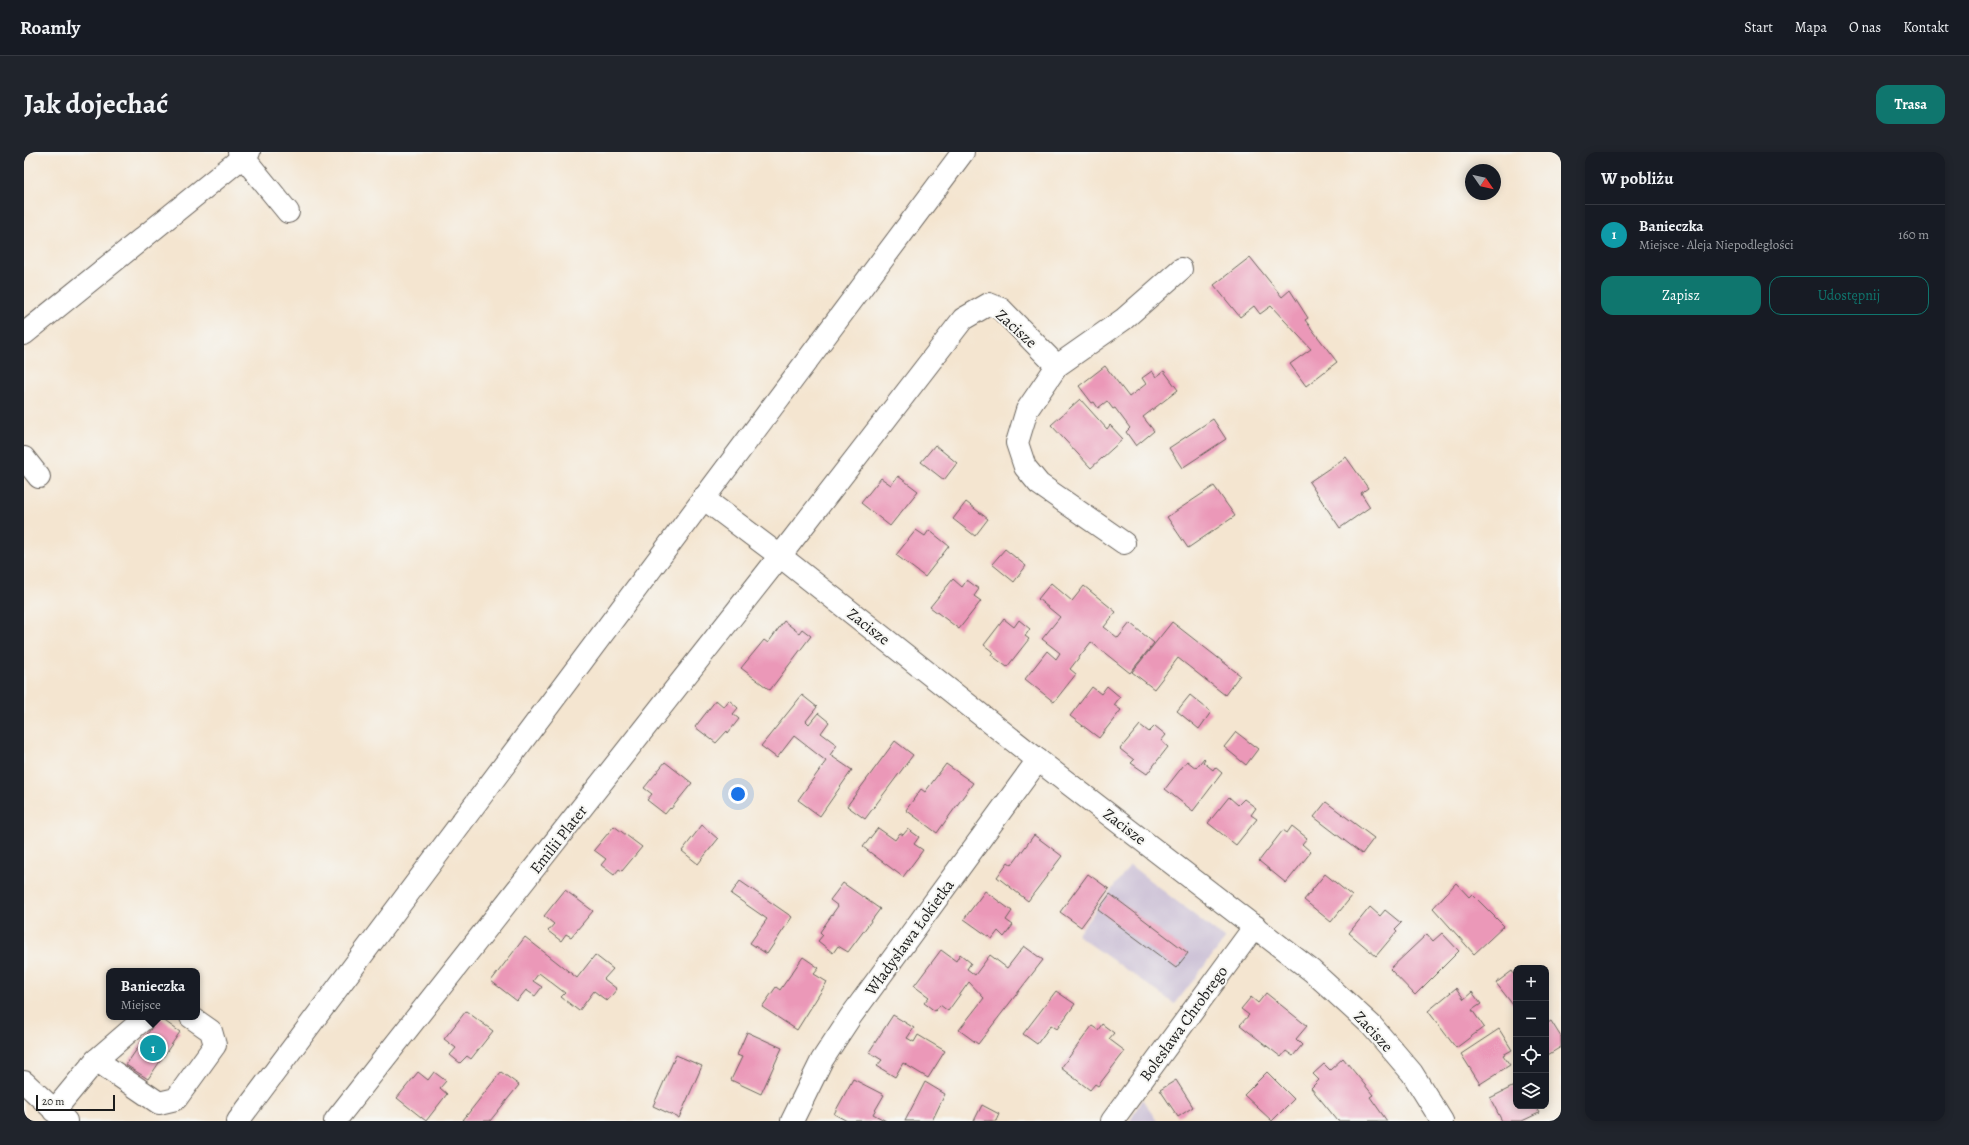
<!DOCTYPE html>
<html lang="pl">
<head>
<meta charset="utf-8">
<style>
  :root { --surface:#171b24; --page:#20242c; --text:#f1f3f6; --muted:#9ea1a6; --line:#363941; --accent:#0f766e }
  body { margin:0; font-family:Alegreya,serif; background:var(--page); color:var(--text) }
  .controls { position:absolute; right:12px; bottom:12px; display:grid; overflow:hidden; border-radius:8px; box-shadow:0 2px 10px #0003 }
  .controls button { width:36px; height:36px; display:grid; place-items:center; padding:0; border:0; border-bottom:1px solid var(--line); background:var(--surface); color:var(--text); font:20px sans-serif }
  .compass { position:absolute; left:1441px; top:12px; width:36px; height:36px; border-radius:50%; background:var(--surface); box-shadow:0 2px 10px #0003; rotate:124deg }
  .scale { position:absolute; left:12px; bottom:10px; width:79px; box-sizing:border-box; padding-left:4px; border:2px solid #1c1c1c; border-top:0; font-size:11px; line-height:14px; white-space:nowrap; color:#1c1c1c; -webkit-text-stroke:3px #f6f6f2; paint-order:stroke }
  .you { position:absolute; left:714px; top:642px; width:14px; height:14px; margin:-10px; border:3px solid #fff; border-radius:50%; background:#1a73e8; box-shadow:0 0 0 6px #1a73e833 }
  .badge { display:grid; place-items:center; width:26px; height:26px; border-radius:50%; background:var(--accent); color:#fff; font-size:13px; font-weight:700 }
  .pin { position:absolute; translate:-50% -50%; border:2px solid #fff; box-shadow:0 1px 4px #0006 }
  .popup { position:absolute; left:82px; top:816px; width:94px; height:52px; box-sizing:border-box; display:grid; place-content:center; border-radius:8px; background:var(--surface); filter:drop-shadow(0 1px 3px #0005); font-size:13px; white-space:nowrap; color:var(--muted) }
  .popup b { font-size:15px; color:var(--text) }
  .popup::after { content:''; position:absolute; left:50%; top:100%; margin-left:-8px; border:8px solid transparent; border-top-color:var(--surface) }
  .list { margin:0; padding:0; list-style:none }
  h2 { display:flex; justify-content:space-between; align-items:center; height:52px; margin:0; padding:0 16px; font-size:17px }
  h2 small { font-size:13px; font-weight:400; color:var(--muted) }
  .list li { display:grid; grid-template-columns:26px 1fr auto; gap:12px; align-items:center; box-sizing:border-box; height:60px; padding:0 16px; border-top:1px solid var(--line) }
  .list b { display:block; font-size:15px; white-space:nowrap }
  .list p { margin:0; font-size:13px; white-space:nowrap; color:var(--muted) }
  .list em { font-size:13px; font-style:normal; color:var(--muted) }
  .actions { display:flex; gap:8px; padding:12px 16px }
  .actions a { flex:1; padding:9px 0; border:1px solid var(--accent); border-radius:12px; text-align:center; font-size:14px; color:var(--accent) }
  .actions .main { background:var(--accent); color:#fff }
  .icon { flex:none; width:22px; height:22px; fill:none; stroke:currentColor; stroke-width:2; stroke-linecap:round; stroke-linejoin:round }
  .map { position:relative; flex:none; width:1537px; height:969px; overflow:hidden; border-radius:12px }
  header { display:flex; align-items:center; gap:24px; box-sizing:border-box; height:56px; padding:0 20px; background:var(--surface); border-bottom:1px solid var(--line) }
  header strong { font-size:19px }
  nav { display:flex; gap:22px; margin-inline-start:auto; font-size:14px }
  .intro { display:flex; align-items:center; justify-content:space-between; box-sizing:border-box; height:96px; padding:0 24px }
  h1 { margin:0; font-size:28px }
  .button { padding:10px 18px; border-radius:12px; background:var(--accent); color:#fff; font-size:14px; font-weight:700 }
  main { display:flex; gap:24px; padding:0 24px }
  aside { flex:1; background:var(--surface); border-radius:12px; box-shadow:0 2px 10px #0003 }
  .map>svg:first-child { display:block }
</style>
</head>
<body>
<header>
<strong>Roamly</strong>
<nav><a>Start</a><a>Mapa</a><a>O nas</a><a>Kontakt</a></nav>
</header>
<div class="intro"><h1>Jak dojechać</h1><a class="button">Trasa</a></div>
<main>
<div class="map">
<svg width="1537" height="969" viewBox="0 0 1537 969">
  <rect width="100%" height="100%" fill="#f6f6f2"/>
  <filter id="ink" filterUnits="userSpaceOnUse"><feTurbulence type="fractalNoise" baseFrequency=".025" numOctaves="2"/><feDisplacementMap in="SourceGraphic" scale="8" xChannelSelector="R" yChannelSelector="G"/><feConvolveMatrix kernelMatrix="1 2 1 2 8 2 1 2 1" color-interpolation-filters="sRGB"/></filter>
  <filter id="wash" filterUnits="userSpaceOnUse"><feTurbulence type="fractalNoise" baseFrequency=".012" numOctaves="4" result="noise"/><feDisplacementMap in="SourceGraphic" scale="16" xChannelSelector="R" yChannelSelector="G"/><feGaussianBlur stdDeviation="0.9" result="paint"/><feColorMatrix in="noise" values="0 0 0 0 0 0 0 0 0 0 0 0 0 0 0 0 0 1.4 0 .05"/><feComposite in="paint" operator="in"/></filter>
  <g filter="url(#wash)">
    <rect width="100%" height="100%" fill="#f4e5d0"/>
    <!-- industrial -->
    <g fill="#cbbfd5">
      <polygon points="1106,713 1201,787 1151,852 1053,783"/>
      <polygon points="1118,947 1133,969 1106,969"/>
    </g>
    <g id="blocks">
      <!-- building -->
      <g fill="#eb98b8">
        <polygon points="1226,105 1258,145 1266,138 1284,166 1281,168 1313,210 1282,234 1266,212 1287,197 1247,154 1236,162 1230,154 1216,165 1190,133"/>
        <polygon points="1081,214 1105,245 1122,232 1118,226 1128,219 1132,225 1140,219 1154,238 1119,265 1130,279 1112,294 1102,280 1106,276 1091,256 1089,257 1083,249 1074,256 1070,250 1068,251 1055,234"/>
        <polygon points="1056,247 1083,277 1086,273 1099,287 1067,316 1027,273"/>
        <polygon points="1189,267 1202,287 1158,316 1145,296"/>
        <polygon points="911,293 933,311 920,328 897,310"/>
        <polygon points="1322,305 1344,336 1337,341 1346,355 1316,376 1285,330"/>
        <polygon points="874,324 894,339 866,374 837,351 857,326 867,333"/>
        <polygon points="1190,334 1211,364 1164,396 1143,365"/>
        <polygon points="942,350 964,367 951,384 929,367"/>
        <polygon points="892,378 901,384 905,378 925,394 901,425 872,403"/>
        <polygon points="981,397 1002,414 990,430 968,412"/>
        <polygon points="929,427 938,435 943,428 955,437 950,444 957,449 935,477 906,455"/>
        <polygon points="1027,431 1048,449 1060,434 1092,460 1080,475 1094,486 1106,471 1130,491 1106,521 1067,490 1046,517 1052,522 1030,550 1001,527 1023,499 1032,507 1036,501 1018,487 1036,465 1014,447"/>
        <polygon points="980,467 990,475 995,468 1006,477 1001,484 1005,487 983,515 967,503 969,500 960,493"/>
        <polygon points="760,469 775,481 778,477 787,484 746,538 717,516 740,488 744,491"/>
        <polygon points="1148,470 1216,523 1201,543 1154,506 1130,537 1108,520"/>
        <polygon points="1083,534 1096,545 1090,553 1097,558 1075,586 1046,564 1068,535 1077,542"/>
        <polygon points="778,543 793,555 782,569 785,572 794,561 805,570 797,581 813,593 806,603 828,618 796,664 774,648 802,609 770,584 753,606 737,594"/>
        <polygon points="1166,543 1187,560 1175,577 1153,559"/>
        <polygon points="692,548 700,555 705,548 714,556 709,562 715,567 704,581 703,579 692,591 671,575"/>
        <polygon points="1116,573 1125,580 1131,574 1142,583 1137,589 1144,595 1123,622 1107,611 1110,608 1096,597"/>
        <polygon points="1212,580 1234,597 1222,613 1200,595"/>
        <polygon points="871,589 889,603 841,667 823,654"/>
        <polygon points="1180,606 1181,607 1179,610 1189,618 1191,615 1198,621 1169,659 1141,637 1163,609 1172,616"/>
        <polygon points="641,610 668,631 647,657 646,656 641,662 623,648 628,642 620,636"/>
        <polygon points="922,612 949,631 913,681 882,658 897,637 901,640"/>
        <polygon points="1205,645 1214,653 1220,647 1232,656 1227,663 1233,667 1212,693 1184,671"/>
        <polygon points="1302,650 1350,686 1338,702 1290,665"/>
        <polygon points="678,673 694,687 674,712 658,699"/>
        <polygon points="590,674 618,695 598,719 595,717 590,723 577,713 582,707 570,698"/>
        <polygon points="1268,674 1283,686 1278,692 1287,700 1262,731 1235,709 1259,678 1263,681"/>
        <polygon points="854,676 871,688 876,681 879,683 884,677 895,685 890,692 899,698 879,725 839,695"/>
        <polygon points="1010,683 1038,704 1004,749 973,725 984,710 988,713"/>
        <polygon points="1064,722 1085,737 1057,775 1036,760"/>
        <polygon points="1301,722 1328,744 1307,770 1280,748"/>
        <polygon points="716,729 768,765 743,802 726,791 743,767 707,742"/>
        <polygon points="819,731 856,757 824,800 814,794 809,801 794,789 799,783 796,780 814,754 806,748"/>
        <polygon points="1432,731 1445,745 1448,742 1480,774 1450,802 1409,756"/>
        <polygon points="541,738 569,759 547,785 542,782 537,789 524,779 530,772 520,764"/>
        <polygon points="961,739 988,759 982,768 989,773 980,785 974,779 968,787 940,767"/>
        <polygon points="1086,742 1164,801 1152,816 1074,758"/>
        <polygon points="1346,755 1356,764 1361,758 1377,771 1371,777 1373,779 1352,804 1325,781"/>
        <polygon points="1418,781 1435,799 1391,843 1366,817 1403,782 1409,789"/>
        <polygon points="501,785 553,826 571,803 589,817 580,827 593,837 583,849 570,839 555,859 537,845 541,841 515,821 509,829 518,835 511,844 502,838 493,849 467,829"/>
        <polygon points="1000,794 1019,808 954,892 935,878 960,846 945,830 924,859 916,853 911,859 900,851 905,845 890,834 917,798 932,809 936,802 947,811 943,817 951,823 966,803 983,816"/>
        <polygon points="779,805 795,816 790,822 803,830 773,878 738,855 752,835 756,838"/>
        <polygon points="1488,819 1492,825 1492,851 1489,853 1472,831"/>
        <polygon points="1432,836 1440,847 1448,840 1457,852 1448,858 1460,875 1432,896 1404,859"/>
        <polygon points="1032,839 1051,852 1033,877 1027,873 1013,892 999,882"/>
        <polygon points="1242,841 1283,874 1272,887 1278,893 1269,904 1262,899 1257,905 1216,873 1225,863 1217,857 1227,845 1234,851"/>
        <polygon points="442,859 469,879 447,907 443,904 436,911 426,903 432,896 420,887"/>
        <polygon points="869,863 890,876 883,886 890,890 894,883 921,899 904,926 879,911 871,925 853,914 858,908 845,900"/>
        <polygon points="135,865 156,880 124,927 102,913"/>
        <polygon points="1527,869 1537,885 1537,895 1522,904 1522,872"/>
        <polygon points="1078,872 1090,881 1085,887 1101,899 1074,934 1071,932 1066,938 1037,916 1068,874 1074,878"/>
        <polygon points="1475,877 1488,898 1479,903 1486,913 1456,932 1437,902"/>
        <polygon points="723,880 758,896 737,942 707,928 718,905 713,903"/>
        <polygon points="652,903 678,914 655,966 629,954"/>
        <polygon points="1319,906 1349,943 1346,945 1363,969 1314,969 1287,936 1295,928 1289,922 1300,912 1306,918"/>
        <polygon points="394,920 404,928 410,920 422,929 416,936 423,942 402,969 373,946"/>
        <polygon points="477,920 495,933 466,969 440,969 439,968"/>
        <polygon points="1243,920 1270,947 1248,969 1220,943"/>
        <polygon points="829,927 860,943 849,962 862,969 823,969 810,962"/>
        <polygon points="1152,928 1169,955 1154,965 1136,938"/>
        <polygon points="901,930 921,942 908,969 881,969"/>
        <polygon points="1492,933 1492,954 1511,954 1515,961 1498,969 1478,969 1466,946"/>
        <polygon points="958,953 975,962 972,969 950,969"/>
      </g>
    </g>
  </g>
  <g filter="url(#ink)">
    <use href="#blocks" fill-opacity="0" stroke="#68625b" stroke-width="1"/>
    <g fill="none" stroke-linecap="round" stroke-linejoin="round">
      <!-- minor casing -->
      <g stroke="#68625b" stroke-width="24">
        <g id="minor">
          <polyline points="215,0 264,60"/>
          <polyline points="0,182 225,0"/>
          <polyline points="0,306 15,325"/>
          <polyline points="679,346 756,404 1014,608 1288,819 1347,873 1388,921 1418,969"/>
          <polyline points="1100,391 1015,332 1001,315 993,291 1003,258 1033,214 1100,167 1157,117"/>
          <polyline points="72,908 135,951 152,947 191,893 187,879 167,865"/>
          <polyline points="0,930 42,969"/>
          <polyline points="30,959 72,908 122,865"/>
          <polyline points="214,969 939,0"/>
          <polyline points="311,969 756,404 939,167 965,152 977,157 1033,214"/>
          <polyline points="768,969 798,908 827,864 1014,608"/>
          <polyline points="1088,969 1231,774"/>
        </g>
      </g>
      <!-- minor -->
      <use href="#minor" stroke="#fff" stroke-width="22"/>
    </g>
  </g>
  <g text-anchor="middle" stroke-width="4" stroke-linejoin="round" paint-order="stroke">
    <!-- street labels -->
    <g font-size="16" fill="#1c1c1c" stroke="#f6f6f2">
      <text transform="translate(993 176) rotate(42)" y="6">Zacisze</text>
      <text transform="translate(845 474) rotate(38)" y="6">Zacisze</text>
      <text transform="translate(1101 674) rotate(37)" y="6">Zacisze</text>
      <text transform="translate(534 687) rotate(-52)" y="6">Emilii Plater</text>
      <text transform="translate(885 785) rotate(-54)" y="6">Władysława Łokietka</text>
      <text transform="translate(1159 871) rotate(-54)" y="6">Bolesława Chrobrego</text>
      <text transform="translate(1350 879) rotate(47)" y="6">Zacisze</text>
    </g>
  </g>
</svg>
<div class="controls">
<button>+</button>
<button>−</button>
<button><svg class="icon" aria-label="locate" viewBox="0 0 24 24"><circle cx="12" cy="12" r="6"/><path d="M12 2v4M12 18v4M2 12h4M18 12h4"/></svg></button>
<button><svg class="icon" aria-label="layers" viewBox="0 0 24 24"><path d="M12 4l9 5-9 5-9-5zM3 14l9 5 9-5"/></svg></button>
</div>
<svg class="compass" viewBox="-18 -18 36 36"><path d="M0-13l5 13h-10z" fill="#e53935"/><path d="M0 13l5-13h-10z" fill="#9ea1a6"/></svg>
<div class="scale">20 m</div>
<div class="you"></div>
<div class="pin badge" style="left:129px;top:896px;background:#0f9aa8">1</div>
<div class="popup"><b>Banieczka</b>Miejsce</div>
</div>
<aside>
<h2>W pobliżu<small></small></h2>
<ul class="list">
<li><span class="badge" style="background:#0f9aa8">1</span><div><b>Banieczka</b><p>Miejsce · Aleja Niepodległości</p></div><em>160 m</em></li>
</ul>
<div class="actions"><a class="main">Zapisz</a><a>Udostępnij</a></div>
</aside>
</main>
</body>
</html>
